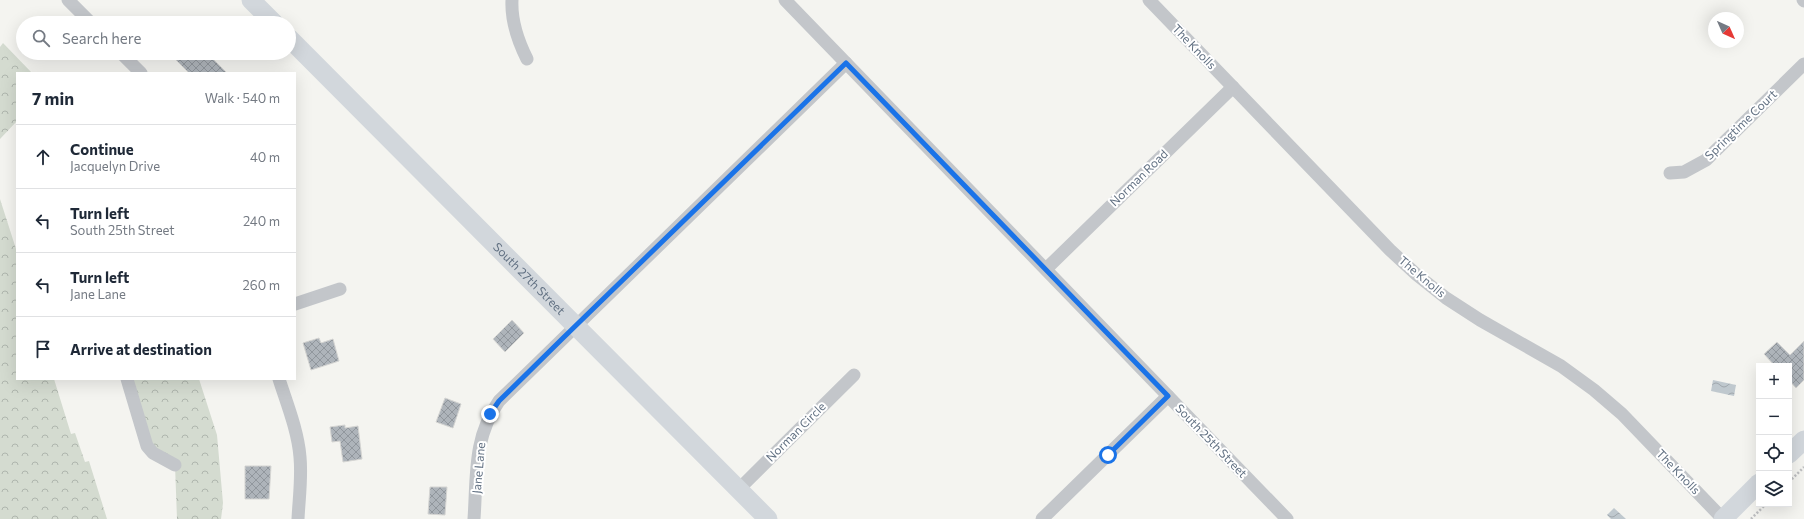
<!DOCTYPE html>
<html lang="en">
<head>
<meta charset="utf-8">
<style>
  :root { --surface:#fff; --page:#f2f2f3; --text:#1f2937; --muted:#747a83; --line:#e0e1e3 }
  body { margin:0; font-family:Commissioner,sans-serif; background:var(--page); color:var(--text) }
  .controls { position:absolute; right:12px; bottom:12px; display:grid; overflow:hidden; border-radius:0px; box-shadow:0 4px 16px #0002 }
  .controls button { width:36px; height:36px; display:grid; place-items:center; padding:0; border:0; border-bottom:1px solid var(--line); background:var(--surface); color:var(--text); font:20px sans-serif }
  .compass { position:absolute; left:1708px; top:12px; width:36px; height:36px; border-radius:50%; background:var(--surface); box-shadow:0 4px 16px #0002; rotate:135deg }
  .stop { position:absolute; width:12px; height:12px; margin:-9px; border:3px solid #1a73e8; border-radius:50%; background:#fff }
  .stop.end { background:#1a73e8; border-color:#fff; box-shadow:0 1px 4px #0008 }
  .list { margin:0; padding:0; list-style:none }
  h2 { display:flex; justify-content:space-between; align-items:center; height:52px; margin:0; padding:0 16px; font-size:17px }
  h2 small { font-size:13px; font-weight:400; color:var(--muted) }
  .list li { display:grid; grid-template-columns:26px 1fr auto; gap:12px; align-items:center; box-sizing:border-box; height:64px; padding:0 16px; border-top:1px solid var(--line) }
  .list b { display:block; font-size:15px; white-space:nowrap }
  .list p { margin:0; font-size:13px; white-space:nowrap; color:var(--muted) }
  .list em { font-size:13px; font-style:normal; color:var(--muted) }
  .icon { flex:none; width:22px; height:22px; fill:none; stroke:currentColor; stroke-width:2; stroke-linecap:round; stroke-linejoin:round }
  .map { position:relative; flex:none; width:1804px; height:519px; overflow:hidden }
  .search { position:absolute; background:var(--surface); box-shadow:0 4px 16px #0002; left:16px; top:16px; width:280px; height:44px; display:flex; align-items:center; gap:10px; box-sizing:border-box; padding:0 14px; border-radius:22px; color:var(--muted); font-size:15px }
  .panel { position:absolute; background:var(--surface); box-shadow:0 4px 16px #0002; left:16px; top:72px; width:280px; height:308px; border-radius:0px }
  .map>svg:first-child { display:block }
</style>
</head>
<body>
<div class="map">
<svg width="1804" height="519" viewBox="0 0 1804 519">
  <defs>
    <pattern id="park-crowns" width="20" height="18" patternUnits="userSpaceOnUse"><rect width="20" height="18" fill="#d4dbd0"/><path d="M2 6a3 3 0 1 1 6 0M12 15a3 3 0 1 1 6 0" fill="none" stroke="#afb6ae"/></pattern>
    <pattern id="water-waves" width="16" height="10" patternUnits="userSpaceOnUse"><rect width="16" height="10" fill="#bfc8ce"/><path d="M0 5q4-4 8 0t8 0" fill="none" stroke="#9fa7ad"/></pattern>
    <pattern id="building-cross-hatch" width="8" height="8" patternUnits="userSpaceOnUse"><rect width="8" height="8" fill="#aeb4ba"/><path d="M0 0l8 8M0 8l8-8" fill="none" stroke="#91979d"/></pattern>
  </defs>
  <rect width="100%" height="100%" fill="#f4f4f0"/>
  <!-- park -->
  <g fill="url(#park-crowns)">
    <polygon points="3,43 32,73 17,73 17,121 0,139 0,47"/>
    <polygon points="0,199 17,252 17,379 54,379 71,434 75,433 85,462 89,461 107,519 0,519"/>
    <polygon points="127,379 199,379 217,435 223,503 221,519 177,519 175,465 153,453"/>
  </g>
  <!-- water -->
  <g fill="url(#water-waves)">
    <polygon points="1713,380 1736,385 1734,396 1711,391"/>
    <polygon points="1614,508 1626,519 1611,519 1607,515"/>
  </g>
  <!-- building -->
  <g fill="url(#building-cross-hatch)" stroke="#d5d5d3">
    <polygon points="169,53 207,53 227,73 189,73"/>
    <polygon points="512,320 524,333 505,352 493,339"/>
    <polygon points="319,338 321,343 333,339 339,361 311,370 303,343"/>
    <polygon points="1804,341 1804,380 1796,388 1789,380 1789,366 1775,366 1764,354 1777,342 1790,355"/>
    <polygon points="445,398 461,404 453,428 436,422"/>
    <polygon points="345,425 345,428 358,426 362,459 343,462 340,441 332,442 330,427"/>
    <polygon points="245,466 271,466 269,499 245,499"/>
    <polygon points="430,487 447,487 445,515 428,514"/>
  </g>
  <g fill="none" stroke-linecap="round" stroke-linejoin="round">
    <!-- path -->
    <g stroke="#bdbec0" stroke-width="2.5" stroke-dasharray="2 2" stroke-linecap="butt">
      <polyline points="1789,482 1804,467"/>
      <polyline points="1751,519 1766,504"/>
    </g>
    <!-- minor -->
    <g stroke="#c3c6ca" stroke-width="13">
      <polyline points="68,0 91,23"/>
      <path d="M 512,0 C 511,20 518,41 527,59"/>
      <polyline points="785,0 1287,519"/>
      <polyline points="1149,0 1390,250 1417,275 1446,298 1480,320 1561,366 1594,390 1622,414 1723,519"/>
      <polyline points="1803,0 1804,1"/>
      <polyline points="121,53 141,73"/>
      <polyline points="1670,173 1684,172 1706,160 1804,64"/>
      <polyline points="1046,269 1233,87"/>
      <polyline points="295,304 340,289"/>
      <polyline points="127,379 147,446 153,453 175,465"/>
      <path d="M 279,379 C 287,404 298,431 300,457 C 302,478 299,498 298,519"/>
      <polyline points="739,489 854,375"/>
      <path d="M 474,519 C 477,476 473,438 499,401 L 846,63"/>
      <polyline points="1042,519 1168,396"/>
    </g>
    <!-- secondary -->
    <g stroke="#d2d7dc" stroke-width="19">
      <polyline points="251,0 274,23"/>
      <path id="s1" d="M 289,38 L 768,519"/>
      <polyline points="1789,454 1804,440"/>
      <polyline points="1723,519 1759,483"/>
    </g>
  </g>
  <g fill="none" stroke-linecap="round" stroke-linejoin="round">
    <!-- route -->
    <polyline stroke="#1a73e8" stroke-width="5" points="490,414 499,401 562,339 846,63 1168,396 1108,455"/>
  </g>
  <g text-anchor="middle" stroke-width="4" stroke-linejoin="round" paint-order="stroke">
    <!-- street labels -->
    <g font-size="12" fill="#617082" stroke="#fff">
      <text transform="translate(1194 47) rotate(46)" y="4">The Knolls</text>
      <text transform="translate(1741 125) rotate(-44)" y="4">Springtime Court</text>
      <text transform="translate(1139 178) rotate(-44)" y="4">Norman Road</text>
      <text transform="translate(1422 277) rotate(40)" y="4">The Knolls</text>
      <text dy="4" stroke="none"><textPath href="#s1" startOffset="340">South 27th Street</textPath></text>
      <text transform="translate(796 432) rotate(-45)" y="4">Norman Circle</text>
      <text transform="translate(1211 441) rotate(46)" y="4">South 25th Street</text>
      <text transform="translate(479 468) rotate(-85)" y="4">Jane Lane</text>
      <text transform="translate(1678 472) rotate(46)" y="4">The Knolls</text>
    </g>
  </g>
</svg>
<div class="controls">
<button>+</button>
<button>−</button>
<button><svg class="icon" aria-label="locate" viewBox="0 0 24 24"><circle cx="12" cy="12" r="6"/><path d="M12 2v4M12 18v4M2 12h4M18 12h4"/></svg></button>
<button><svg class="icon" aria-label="layers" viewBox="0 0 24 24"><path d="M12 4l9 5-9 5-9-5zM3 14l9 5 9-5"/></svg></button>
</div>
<svg class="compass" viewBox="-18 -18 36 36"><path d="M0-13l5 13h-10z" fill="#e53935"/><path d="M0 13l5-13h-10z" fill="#747a83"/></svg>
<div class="stop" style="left:1108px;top:455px"></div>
<div class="stop end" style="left:490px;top:414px"></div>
<div class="search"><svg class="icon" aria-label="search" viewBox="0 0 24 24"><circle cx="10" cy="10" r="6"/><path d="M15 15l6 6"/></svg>Search here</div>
<section class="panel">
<h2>7 min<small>Walk · 540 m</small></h2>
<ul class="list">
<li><svg class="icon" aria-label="ahead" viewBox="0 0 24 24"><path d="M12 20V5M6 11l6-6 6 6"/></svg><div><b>Continue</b><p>Jacquelyn Drive</p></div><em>40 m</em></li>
<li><svg class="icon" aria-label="left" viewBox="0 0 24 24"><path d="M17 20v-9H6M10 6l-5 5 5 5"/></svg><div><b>Turn left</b><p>South 25th Street</p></div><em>240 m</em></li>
<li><svg class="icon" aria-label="left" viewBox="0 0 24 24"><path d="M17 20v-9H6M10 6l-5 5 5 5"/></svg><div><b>Turn left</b><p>Jane Lane</p></div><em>260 m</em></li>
<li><svg class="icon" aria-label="arrive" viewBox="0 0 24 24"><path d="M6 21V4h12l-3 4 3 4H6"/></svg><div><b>Arrive at destination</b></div></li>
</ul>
</section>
</div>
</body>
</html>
